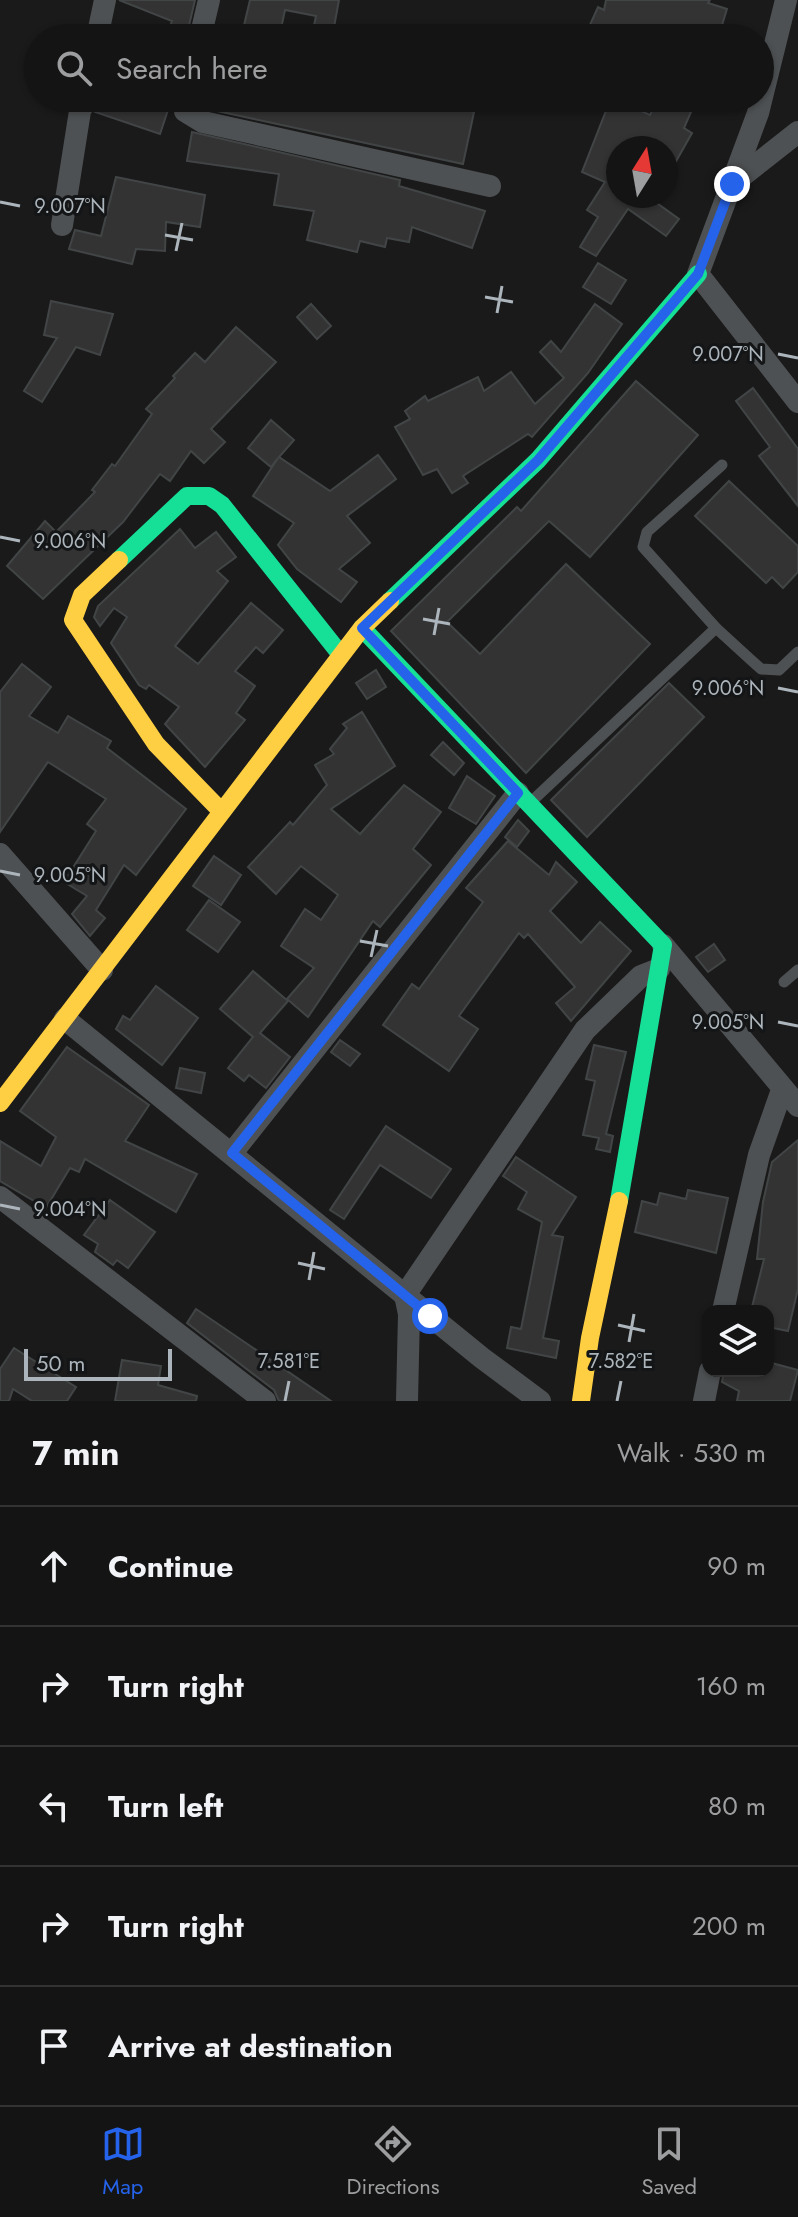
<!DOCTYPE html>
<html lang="en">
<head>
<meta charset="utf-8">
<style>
  :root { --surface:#141414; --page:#212122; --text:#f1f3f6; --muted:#9d9ea0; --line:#333334; --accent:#2563eb }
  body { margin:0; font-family:Jost,sans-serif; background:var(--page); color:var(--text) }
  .controls { position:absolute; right:24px; bottom:24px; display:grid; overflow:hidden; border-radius:16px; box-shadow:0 2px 6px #0004 }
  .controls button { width:72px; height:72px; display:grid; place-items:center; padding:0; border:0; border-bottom:2px solid var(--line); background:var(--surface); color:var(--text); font:40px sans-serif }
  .compass { position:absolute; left:606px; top:136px; width:72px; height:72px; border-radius:50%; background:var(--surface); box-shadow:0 2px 6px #0004; rotate:11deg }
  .scale { position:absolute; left:24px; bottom:20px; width:148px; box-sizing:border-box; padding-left:8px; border:4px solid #acb5bb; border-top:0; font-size:22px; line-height:28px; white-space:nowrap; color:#acb5bb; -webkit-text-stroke:6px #141516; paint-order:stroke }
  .stop { position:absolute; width:24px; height:24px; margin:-18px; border:6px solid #2563eb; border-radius:50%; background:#fff }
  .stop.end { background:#2563eb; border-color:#fff; box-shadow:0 2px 8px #0008 }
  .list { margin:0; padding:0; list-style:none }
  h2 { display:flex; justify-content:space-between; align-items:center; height:104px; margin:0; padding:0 32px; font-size:34px }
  h2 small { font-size:26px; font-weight:400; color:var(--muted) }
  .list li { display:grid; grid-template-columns:52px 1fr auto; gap:24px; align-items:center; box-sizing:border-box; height:120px; padding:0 32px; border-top:2px solid var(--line) }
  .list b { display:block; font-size:30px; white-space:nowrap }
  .list em { font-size:26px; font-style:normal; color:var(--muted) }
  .icon { flex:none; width:44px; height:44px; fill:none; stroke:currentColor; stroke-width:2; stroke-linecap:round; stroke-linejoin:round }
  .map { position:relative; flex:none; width:798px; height:1401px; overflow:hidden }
  .search { position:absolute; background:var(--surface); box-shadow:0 2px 6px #0004; left:24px; right:24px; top:24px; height:88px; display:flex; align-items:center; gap:20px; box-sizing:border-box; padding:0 28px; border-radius:44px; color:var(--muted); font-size:30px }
  .sheet { height:704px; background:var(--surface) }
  nav { display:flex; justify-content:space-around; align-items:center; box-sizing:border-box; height:112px; border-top:2px solid var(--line); background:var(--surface); font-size:22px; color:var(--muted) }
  nav a { display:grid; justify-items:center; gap:4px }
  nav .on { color:var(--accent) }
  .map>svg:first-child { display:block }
</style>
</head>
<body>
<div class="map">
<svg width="798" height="1401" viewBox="0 0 798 1401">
  <rect width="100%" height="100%" fill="#1a1a1a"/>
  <!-- building -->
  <g fill="#333334" stroke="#424546" stroke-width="2">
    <polygon points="119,0 195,0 187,34 169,29 172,21"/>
    <polygon points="250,0 339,0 332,38 312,35 316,16 285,10 279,38 241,38"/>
    <polygon points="606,0 710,0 708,3 727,9 718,38 584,38 598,7 604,10"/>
    <polygon points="101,98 125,103 126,98 172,98 160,134 95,112"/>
    <polygon points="200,98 450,98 447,106 474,112 463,164 208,109 200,104"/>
    <polygon points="611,98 650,115 658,98 697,98 684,128 692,133 666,179 666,148 618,148 618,196 647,196 679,219 666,236 628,209 596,256 580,247 598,217 587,210 605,182 582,172"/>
    <polygon points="192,132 400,180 399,186 485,211 472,248 412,227 409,242 387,238 385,247 360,241 357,252 307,240 314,211 274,205 279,174 187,161"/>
    <polygon points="116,177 205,195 200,227 166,222 165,251 136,249 132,264 69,249 75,230 101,236"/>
    <polygon points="598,263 626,280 611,304 583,287"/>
    <polygon points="51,301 113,314 100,355 76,347 42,402 24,391 57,338 44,335"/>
    <polygon points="311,304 331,326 317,339 297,317"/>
    <polygon points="595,304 622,324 588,373 532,437 528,434 463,476 468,483 452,493 437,469 423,475 395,427 410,419 405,411 425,396 428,401 478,377 484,391 511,372 535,404 564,378 540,352 551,341 561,352"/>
    <polygon points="236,327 276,362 211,429 225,442 204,463 191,451 170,481 160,474 123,522 43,599 7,566 45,521 56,532 95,492 92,490 112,464 115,466 152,414 146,409 175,378 173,376 195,353 205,362"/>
    <polygon points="636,381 698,435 590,557 549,521 447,622 480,654 566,564 650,644 526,773 391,631 517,507 521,511"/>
    <polygon points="753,388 798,449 798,506 759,456 770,447 736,401"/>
    <polygon points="271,420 294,440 279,457 330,491 378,455 396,479 347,516 370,543 339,569 357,582 341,602 297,569 278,545 294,523 253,496 278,458 271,467 248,448"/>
    <polygon points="729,481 798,546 798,572 783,588 772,577 766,583 695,516"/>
    <polygon points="180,529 195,548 216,532 236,557 217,571 228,581 175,646 198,664 251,603 283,630 263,653 256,647 235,671 255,686 236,713 245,720 205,767 165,724 179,707 149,685 146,689 139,685 111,643 127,617 114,608 100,626 94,617 98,606"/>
    <polygon points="22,664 51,687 29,716 58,733 68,716 111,741 107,748 186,809 136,875 124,865 96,910 105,918 90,936 72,914 87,896 64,882 96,831 87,824 106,799 48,762 0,832 0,692"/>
    <polygon points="376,670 386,687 367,699 356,683"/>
    <polygon points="669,683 704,717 587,837 551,800"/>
    <polygon points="362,712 395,766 331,809 360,834 404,785 441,812 413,849 431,865 380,927 373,921 308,1017 287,999 314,968 281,946 305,909 321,920 338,895 301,866 276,894 248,867 290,822 293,825 327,785 315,765 334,754 330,749 347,728 343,724"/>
    <polygon points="443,742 464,763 454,775 431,755"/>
    <polygon points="467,776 495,796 476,824 449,808"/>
    <polygon points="518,820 529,831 517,847 505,837"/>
    <polygon points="508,841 549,875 556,862 577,882 550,911 581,943 600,922 631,951 571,1021 556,1003 575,987 528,934 524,938 519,933 459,1016 478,1029 449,1071 383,1025 412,984 419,989 483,902 466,888"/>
    <polygon points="214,856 241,875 221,905 193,886"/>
    <polygon points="209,900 240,922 218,952 187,930"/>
    <polygon points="714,944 725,960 708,972 696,957"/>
    <polygon points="253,971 288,1001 260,1033 290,1057 266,1088 249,1075 244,1081 228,1068 253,1037 220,1009"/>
    <polygon points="156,986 198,1018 162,1065 116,1029 123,1016 130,1020"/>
    <polygon points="340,1040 360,1054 350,1066 331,1052"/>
    <polygon points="594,1045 626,1052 606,1134 613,1136 610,1152 596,1149 599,1138 583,1135 595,1081 586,1079"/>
    <polygon points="67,1047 149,1105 125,1141 197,1174 176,1212 85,1159 79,1172 70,1168 46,1208 0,1181 0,1141 41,1166 56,1137 20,1111"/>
    <polygon points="180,1068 205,1073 201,1093 176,1088"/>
    <polygon points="386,1126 451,1169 431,1198 380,1165 344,1219 330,1210"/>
    <polygon points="798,1140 798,1289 788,1331 768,1327 768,1311 751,1311 764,1259 757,1259 763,1202 772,1162"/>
    <polygon points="516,1157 576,1197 552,1235 563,1237 543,1338 559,1341 556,1358 507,1348 511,1327 521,1329 542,1222 518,1209 527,1192 503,1176"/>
    <polygon points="688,1190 728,1198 716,1253 635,1232 642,1201 657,1205 660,1193 686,1199"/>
    <polygon points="110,1200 155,1232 128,1268 117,1260 113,1265 95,1252 98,1244 84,1235"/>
    <polygon points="196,1309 331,1401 279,1401 274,1390 187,1323"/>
    <polygon points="14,1348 76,1387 67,1401 32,1401 13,1389 9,1401 0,1401 0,1369"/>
    <polygon points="122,1360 161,1366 158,1385 197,1396 196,1401 115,1401"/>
    <polygon points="768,1362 798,1370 790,1401 737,1401 739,1391 722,1382 724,1371 768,1371"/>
  </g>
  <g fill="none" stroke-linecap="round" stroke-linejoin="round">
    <!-- lane -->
    <g stroke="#4e5153" stroke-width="11">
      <polyline points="722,465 647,532 643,547 716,628 751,660 761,669 779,670 798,652"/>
      <polyline points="532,801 716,628"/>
      <polyline points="784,982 798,970"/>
    </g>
    <!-- street -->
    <g stroke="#4e5153" stroke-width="22">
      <polyline points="786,0 758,113 698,274 798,402"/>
      <polyline points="97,38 105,0"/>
      <polyline points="200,38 209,0"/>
      <polyline points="186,98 185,111 203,122 490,186"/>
      <polyline points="733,183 798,132"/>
      <polyline points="62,225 80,111 87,98"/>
      <polyline points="0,854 102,970"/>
      <polyline points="663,945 798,1106"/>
      <polyline points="65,1019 482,1358 540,1401"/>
      <polyline points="232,1153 518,793"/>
      <polyline points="0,1197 265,1401"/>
      <polyline points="723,1311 759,1155 782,1090"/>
      <polyline points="407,1401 409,1314 405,1295 585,1030 641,976 659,969"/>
      <polyline points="704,1401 710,1371"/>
    </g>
    <!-- fast -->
    <g stroke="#16e098" stroke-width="18">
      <polyline points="119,560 187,496 209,496 222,505 341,655"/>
      <polyline points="390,601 538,460 698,274"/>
      <polyline points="362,628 663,945 619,1201"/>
    </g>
    <!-- slow -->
    <g stroke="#ffcf43" stroke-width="18">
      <polyline points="119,560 82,595 73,620 156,744 221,811"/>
      <polyline points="0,1103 362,628 390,601"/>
      <polyline points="581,1401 590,1338 619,1201"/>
    </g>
  </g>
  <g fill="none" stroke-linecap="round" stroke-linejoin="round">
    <!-- route -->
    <polyline stroke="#2563eb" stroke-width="10" points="430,1316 232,1153 518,793 362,628 538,460 698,274 732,184"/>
  </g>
  <!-- ticks -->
  <path fill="none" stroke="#acb5bb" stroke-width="3" d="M 0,202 L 20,206M 165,235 L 193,240M 176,251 L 182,223M 485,297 L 513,302M 497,313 L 502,286M 778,354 L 798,358M 0,537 L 20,541M 423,619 L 450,624M 434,635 L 439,608M 778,688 L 798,692M 0,871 L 20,875M 360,941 L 388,946M 371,957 L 377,930M 778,1022 L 798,1026M 0,1205 L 20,1209M 298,1263 L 325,1269M 309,1280 L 314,1252M 618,1325 L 645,1331M 629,1342 L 634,1314M 285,1401 L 289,1381M 617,1401 L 621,1381"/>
  <g font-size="20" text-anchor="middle" fill="#acb5bb" stroke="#141516" stroke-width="6" stroke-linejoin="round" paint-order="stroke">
    <text x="70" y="213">9.007°N</text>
    <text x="728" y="361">9.007°N</text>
    <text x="70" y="548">9.006°N</text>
    <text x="728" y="695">9.006°N</text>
    <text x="70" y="882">9.005°N</text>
    <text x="728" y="1029">9.005°N</text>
    <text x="70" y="1216">9.004°N</text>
    <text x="289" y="1368">7.581°E</text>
    <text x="621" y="1368">7.582°E</text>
  </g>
</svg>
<div class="controls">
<button><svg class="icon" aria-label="layers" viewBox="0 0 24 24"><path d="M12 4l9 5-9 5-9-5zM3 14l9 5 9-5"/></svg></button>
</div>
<svg class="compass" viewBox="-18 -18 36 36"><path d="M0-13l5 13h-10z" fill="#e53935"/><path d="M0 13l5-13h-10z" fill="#9d9ea0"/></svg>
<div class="scale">50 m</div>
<div class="stop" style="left:430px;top:1316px"></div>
<div class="stop end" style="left:732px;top:184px"></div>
<div class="search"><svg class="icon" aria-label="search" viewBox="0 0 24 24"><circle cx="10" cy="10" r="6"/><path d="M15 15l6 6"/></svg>Search here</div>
</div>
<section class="sheet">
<h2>7 min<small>Walk · 530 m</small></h2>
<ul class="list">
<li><svg class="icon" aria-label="ahead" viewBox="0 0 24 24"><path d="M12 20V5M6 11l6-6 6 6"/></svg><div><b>Continue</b></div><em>90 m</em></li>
<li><svg class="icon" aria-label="right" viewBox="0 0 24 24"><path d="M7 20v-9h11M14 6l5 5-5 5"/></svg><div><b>Turn right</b></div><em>160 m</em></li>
<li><svg class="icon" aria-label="left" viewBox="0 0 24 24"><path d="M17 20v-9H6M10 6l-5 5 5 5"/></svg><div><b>Turn left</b></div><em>80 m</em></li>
<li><svg class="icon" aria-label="right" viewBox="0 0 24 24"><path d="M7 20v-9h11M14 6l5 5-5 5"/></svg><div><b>Turn right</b></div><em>200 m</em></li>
<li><svg class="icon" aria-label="arrive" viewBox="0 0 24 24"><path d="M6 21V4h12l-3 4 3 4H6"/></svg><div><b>Arrive at destination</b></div></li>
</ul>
</section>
<nav>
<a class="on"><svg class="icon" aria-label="map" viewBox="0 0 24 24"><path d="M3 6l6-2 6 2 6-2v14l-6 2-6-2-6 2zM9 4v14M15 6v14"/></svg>Map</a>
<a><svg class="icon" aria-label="directions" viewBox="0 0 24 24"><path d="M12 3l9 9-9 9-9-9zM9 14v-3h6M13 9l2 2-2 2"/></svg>Directions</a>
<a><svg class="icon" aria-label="saved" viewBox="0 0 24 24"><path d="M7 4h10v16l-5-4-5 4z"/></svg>Saved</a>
</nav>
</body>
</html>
